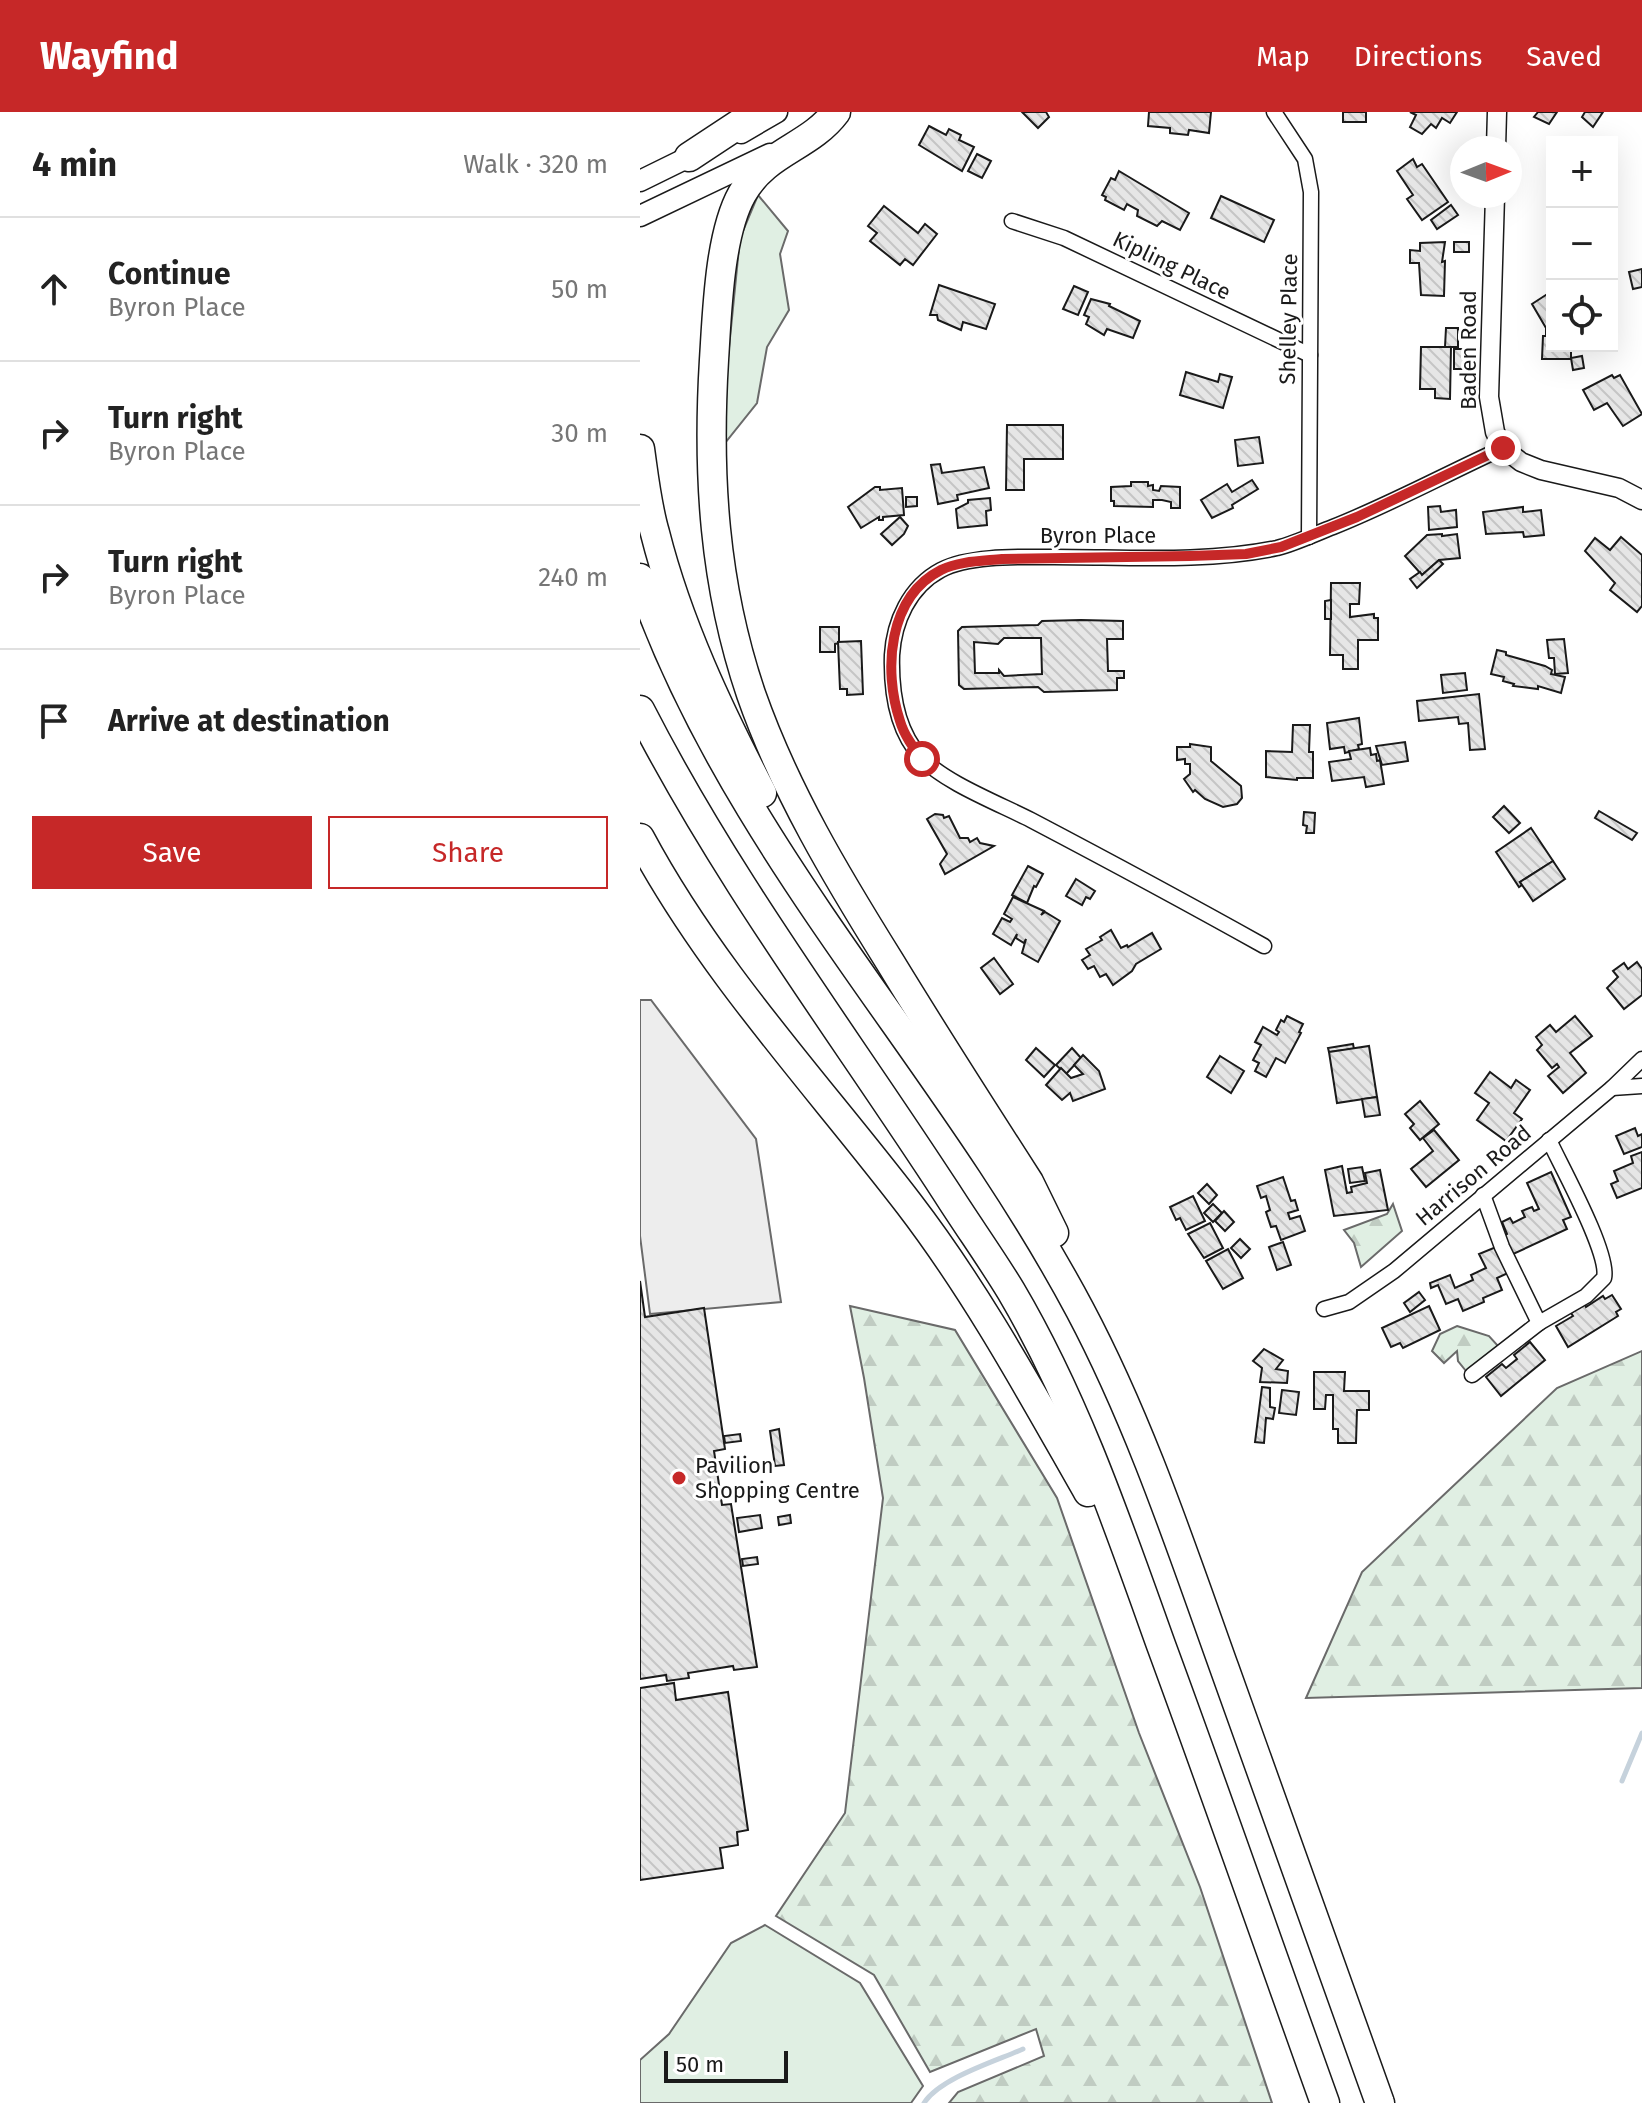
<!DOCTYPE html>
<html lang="en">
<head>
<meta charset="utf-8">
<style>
  :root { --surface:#fff; --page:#f6f6f6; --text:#222; --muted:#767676; --line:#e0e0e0; --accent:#c62828 }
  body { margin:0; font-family:"Fira Sans",sans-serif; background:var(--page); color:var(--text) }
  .controls { position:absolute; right:24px; top:24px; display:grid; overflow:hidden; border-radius:0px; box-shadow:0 8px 32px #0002 }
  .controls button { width:72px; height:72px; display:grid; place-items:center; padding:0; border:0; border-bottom:2px solid var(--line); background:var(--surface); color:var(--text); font:40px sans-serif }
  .compass { position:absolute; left:810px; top:24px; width:72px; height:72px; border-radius:50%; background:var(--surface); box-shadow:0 8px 32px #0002; rotate:89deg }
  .scale { position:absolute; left:24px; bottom:20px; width:124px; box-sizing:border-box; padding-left:8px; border:4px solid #1a1a1a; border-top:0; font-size:22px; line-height:28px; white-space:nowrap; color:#1a1a1a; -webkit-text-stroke:6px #fff; paint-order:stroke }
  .stop { position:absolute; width:24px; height:24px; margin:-18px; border:6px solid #c62828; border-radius:50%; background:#fff }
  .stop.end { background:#c62828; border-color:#fff; box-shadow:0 2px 8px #0008 }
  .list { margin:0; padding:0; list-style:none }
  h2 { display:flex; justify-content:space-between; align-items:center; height:104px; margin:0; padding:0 32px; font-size:34px }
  h2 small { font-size:26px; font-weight:400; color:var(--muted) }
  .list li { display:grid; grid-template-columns:52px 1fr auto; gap:24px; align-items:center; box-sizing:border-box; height:144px; padding:0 32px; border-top:2px solid var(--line) }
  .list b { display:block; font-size:30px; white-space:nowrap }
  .list p { margin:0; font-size:26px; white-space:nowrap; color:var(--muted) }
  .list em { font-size:26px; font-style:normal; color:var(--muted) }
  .actions { display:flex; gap:16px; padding:24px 32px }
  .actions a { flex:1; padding:18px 0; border:2px solid var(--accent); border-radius:0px; text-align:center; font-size:28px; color:var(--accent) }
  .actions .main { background:var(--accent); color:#fff }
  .icon { flex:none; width:44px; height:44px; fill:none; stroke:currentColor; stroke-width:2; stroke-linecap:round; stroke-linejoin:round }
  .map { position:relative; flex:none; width:1002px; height:1991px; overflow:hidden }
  header { display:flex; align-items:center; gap:48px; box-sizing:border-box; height:112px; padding:0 40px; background:var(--accent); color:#fff }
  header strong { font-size:38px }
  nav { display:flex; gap:44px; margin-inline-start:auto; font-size:28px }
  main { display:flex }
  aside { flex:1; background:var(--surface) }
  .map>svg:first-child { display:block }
</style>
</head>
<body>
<header>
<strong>Wayfind</strong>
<nav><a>Map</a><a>Directions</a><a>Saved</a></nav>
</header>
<main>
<aside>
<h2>4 min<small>Walk · 320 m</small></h2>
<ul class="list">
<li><svg class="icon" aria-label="ahead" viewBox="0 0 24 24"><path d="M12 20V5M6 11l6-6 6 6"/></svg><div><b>Continue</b><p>Byron Place</p></div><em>50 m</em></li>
<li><svg class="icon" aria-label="right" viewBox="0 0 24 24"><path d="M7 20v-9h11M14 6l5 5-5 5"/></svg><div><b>Turn right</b><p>Byron Place</p></div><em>30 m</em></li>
<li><svg class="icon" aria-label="right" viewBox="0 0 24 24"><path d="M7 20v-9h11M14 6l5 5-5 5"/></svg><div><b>Turn right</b><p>Byron Place</p></div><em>240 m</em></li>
<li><svg class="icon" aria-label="arrive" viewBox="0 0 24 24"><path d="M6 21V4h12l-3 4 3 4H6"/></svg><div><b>Arrive at destination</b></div></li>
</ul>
<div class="actions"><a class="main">Save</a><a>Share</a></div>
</aside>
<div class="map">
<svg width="1002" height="1991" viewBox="0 0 1002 1991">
  <defs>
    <pattern id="forest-firs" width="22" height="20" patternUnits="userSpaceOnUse" patternTransform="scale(2)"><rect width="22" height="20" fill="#e0efe3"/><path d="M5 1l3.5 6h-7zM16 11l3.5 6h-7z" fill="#c0ccc2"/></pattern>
    <pattern id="building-back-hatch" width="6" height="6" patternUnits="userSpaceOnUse" patternTransform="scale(2)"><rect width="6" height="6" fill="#e6e6e6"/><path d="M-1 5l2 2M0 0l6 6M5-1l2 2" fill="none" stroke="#c5c5c5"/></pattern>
  </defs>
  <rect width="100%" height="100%" fill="#fff"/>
  <!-- green -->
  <g fill="#e0efe3" stroke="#6a6a6a" stroke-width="2">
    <polygon points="118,83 148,119 140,142 149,198 127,235 117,291 85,331 87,256 100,126"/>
    <polygon points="125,1813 220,1871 283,1974 271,1991 0,1991 0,1948 29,1922 91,1831"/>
  </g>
  <!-- forest -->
  <g fill="url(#forest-firs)" stroke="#6a6a6a" stroke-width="2">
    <polygon points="753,1092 762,1119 721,1155 714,1131 704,1118 747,1102"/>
    <polygon points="210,1194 315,1218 417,1386 499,1621 560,1775 632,1991 309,1991 318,1980 404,1944 396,1917 290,1960 234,1863 136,1804 205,1701 243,1386 224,1266"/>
    <polygon points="817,1214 849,1224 859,1235 826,1259 818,1249 817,1239 804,1251 792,1239 800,1222"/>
    <polygon points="1002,1239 1002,1576 666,1586 722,1460 917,1276"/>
  </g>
  <!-- parking -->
  <polygon fill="#ededed" stroke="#6a6a6a" stroke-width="2" points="0,888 11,888 116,1027 141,1190 10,1202 0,1124"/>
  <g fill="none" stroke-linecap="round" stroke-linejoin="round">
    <!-- stream -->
    <g stroke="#c6d2dc" stroke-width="5">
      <polyline points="982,1669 1002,1621"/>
      <path d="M 284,1991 C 300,1966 356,1949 383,1937"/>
    </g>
  </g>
  <!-- building -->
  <g fill="url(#building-back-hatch)" stroke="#1a1a1a" stroke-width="2" fill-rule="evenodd">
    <polygon points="382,0 406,0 409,5 398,16"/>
    <polygon points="509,0 571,0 569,21 549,18 548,23 530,21 530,16 508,14"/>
    <rect x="703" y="0" width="23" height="10"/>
    <polygon points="770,0 817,0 810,11 802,6 796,16 791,12 782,22 770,15 776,3"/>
    <polygon points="898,0 917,0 909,12 894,5"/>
    <polygon points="945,0 963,0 953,15 942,5"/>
    <polygon points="289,14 306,23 309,17 321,23 319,28 334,35 322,59 279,33"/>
    <polygon points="337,42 351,49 342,66 328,59"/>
    <polygon points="773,47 777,55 782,52 808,90 782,108 767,87 773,83 757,59"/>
    <polygon points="479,59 549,101 540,118 522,109 517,114 497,104 498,98 487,92 484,98 465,88 466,85 462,83 471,66 475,68"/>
    <polygon points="581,84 634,108 624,130 571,106"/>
    <polygon points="811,93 818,103 797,117 791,108"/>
    <polygon points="244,94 278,121 285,112 297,122 273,153 265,147 260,153 230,129 237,121 228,114"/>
    <polygon points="805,130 802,150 805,149 804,184 781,183 779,151 770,151 770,138 780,139 780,131"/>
    <rect x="814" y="130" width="15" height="10"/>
    <polygon points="1002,157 1002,175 993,177 989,160"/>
    <polygon points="299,173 355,192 346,217 323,210 321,218 298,208 297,203 290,203"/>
    <polygon points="434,174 448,180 438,203 423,197"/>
    <polygon points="912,179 912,234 931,234 931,247 902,247 903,224 906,224 906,216 892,192"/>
    <polygon points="451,187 470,192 469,194 500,209 493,226 467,217 464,223 446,212 449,205 444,203"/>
    <polygon points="806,216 818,216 818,235 805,235"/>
    <polygon points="781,235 811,235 810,287 795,286 795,277 780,277"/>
    <rect x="814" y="237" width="16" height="20"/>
    <polygon points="942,244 944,256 933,258 931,246"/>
    <polygon points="546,260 578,270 580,262 592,265 583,296 540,283"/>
    <polygon points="972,263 974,266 980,263 1002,302 983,314 967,291 954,298 943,278"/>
    <polygon points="367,313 423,313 423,347 384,347 384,378 366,378"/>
    <polygon points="619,325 623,351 598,354 595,328"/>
    <polygon points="300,352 302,361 344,355 349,376 317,383 318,388 298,392 291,353"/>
    <polygon points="612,368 618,377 592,393 593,396 572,406 561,388 587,372 592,380"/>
    <polygon points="491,370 508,370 508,374 513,373 513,378 519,379 521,374 540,375 540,396 531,396 531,390 522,388 513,388 513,395 474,394 474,389 471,389 471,375 491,374"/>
    <polygon points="235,375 240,375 240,378 262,376 264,403 243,405 243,408 239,408 239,405 221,416 208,395"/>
    <polygon points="266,385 277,385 277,394 266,395"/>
    <polygon points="350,386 351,398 346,399 347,413 318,416 316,397 328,391 328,388"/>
    <polygon points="800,394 801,400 816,398 817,415 789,418 788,395"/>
    <polygon points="883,395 883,400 901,398 904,423 884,425 883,420 846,422 843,400"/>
    <polygon points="260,405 268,414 264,422 252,433 241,422"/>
    <polygon points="802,422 802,424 817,422 820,446 799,448 782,463 765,444 787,423"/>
    <polygon points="981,425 1002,443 1002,494 997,500 970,478 975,471 945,439 955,426 970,438"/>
    <polygon points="799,448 803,452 777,476 770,467 780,460 782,463"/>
    <polygon points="691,471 720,471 719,492 710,492 710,505 734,502 734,506 738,506 738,528 718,528 718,557 703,557 703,543 690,543"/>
    <polygon points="691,488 691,507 685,507 685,489"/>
    <path d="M 441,508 L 483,509 L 483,527 L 467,527 L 468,559 L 484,559 L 484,566 L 477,566 L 477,578 L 404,580 L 398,575 L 324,577 L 319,573 L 318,519 L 322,515 L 398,513 L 402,509 ZM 364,526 L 401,526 L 402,562 L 364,564 L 359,558 L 359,561 L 335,561 L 334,530 L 358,532 Z"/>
    <polygon points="180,515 199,515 199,531 195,532 195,540 180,540"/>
    <polygon points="924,527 928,561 915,562 914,546 909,546 907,528"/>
    <polygon points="221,529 223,582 207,583 207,577 200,577 198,530"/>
    <polygon points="857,538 866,540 866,543 905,554 912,558 911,562 925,565 921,581 898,574 898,577 873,574 874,572 863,569 864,565 851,562"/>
    <polygon points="825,561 827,578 803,581 801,563"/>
    <polygon points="839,582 845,637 830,638 828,611 819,612 818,605 779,609 777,589"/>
    <polygon points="719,606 722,632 718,633 719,637 705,641 704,635 690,637 687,611"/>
    <polygon points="653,613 670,613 669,640 673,640 673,666 657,666 657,668 626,665 626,639 652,640"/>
    <polygon points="765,630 768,649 742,653 736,634"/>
    <polygon points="550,632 571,635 571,649 601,674 602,686 597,692 583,695 565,687 555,678 553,680 544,667 550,662 550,652 545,652 545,647 537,648 537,635 550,635"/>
    <polygon points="730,636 731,643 736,642 737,649 740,648 744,672 726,675 724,665 692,669 689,650 711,647 709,639"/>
    <polygon points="864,694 880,711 869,721 853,705"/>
    <polygon points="959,699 997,721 992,728 955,706"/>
    <polygon points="664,700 675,701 674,721 666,721 667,714 663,713"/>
    <polygon points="295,702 303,703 304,706 309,704 320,726 328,726 330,730 337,726 340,731 354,734 305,762 300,752 307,742 287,707"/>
    <polygon points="891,716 913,749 880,770 882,773 879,775 856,740"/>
    <polygon points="913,749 925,767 893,789 880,770"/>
    <polygon points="388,754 403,762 396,775 394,774 387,791 372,783"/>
    <polygon points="436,767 455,779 450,787 446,785 442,793 426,784"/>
    <polygon points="373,785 404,799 401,803 405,800 420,809 398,850 382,841 386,827 384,831 376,826 377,822 371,833 353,822 362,806 370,810 372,807 364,802"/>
    <polygon points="471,818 481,836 487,833 488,835 512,821 521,837 496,852 492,859 473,873 466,862 460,865 454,854 448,857 442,848 450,843 446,837 462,828 460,825"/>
    <polygon points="354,846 373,872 360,882 341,856"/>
    <polygon points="997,850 1002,857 1002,883 984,897 967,876 978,865 973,859 984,851 988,857"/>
    <polygon points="647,904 663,912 659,920 661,921 645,951 636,946 626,965 615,959 619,951 613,948 621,933 615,930 623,915 637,923 639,920 636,918 641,908 644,910"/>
    <polygon points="935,904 952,924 930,941 946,961 923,981 908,964 919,955 917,952 912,956 897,938 902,933 896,925 910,913 916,920"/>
    <polygon points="713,932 714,937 689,940 688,936"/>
    <polygon points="729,934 737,985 697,991 689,940"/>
    <polygon points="396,936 415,953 404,965 386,948"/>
    <polygon points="432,936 441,946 426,962 416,953"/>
    <polygon points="443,943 459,959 465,977 433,989 430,981 422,988 406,973 421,956 431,966 443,962 434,953"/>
    <polygon points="580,944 604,959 591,981 567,965"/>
    <polygon points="850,960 871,976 876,968 890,978 874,1001 882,1007 866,1029 837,1008 849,991 835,981"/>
    <polygon points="737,985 740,1003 725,1005 722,987"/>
    <polygon points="780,989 799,1012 780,1028 770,1016 774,1012 765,1002"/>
    <polygon points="995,1016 998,1024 1002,1022 1002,1035 984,1042 976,1024"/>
    <polygon points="794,1018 819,1048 786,1075 771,1057 793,1039 783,1026"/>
    <polygon points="1002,1040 1002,1076 977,1086 971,1072 978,1069 974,1059 993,1051 991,1044"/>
    <polygon points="702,1054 707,1081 712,1080 711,1075 727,1071 725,1061 740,1058 748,1098 694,1104 685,1058"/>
    <polygon points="722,1055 725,1069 710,1071 708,1057"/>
    <polygon points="911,1060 931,1105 923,1108 927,1117 871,1143 862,1124 867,1122 862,1110 870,1106 873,1111 885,1105 882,1099 892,1095 894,1099 899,1097 887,1071"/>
    <polygon points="643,1065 651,1089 655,1088 658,1098 648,1101 650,1107 660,1104 665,1119 641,1128 636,1114 631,1115 626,1100 630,1098 626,1084 621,1086 617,1074"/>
    <polygon points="567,1072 577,1083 569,1092 558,1081"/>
    <polygon points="553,1084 565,1109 546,1118 540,1106 536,1108 530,1095"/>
    <polygon points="573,1092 582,1101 573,1110 564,1101"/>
    <polygon points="584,1099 594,1110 585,1119 575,1109"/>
    <polygon points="570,1111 583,1136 564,1146 548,1122"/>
    <polygon points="600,1127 610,1137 601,1146 591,1136"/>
    <polygon points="643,1130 651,1153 637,1158 629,1135"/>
    <polygon points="856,1135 868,1161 857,1166 862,1178 843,1186 844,1190 823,1199 818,1187 806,1192 798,1173 791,1176 790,1171 810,1163 815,1176 833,1168 831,1163 846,1156 839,1142"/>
    <polygon points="588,1137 603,1166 583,1177 566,1149"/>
    <polygon points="0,1169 5,1205 64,1196 85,1337 74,1339 82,1393 91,1392 117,1555 94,1558 93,1554 48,1561 49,1566 27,1569 26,1563 0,1567"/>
    <polygon points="779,1180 785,1188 770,1200 764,1191"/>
    <polygon points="972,1183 981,1197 976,1200 978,1204 928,1235 916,1214 933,1204 931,1201 945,1192 946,1195 963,1184 965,1187"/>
    <polygon points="789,1194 800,1218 763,1236 760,1231 751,1235 742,1216"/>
    <polygon points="890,1230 905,1248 861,1284 846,1265 862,1252 866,1256 877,1247 874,1243"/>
    <polygon points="624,1237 643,1248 636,1257 648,1259 647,1271 620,1270 622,1256 613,1249"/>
    <polygon points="674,1260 705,1260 704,1279 729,1279 729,1298 717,1298 716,1331 698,1331 698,1317 693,1317 693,1283 686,1283 685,1297 674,1297"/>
    <polygon points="622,1275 630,1276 630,1295 635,1296 633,1307 626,1306 624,1331 615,1330"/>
    <polygon points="642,1278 659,1280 656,1303 639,1301"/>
    <polygon points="139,1317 144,1353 135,1354 130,1319"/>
    <polygon points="100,1322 101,1329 85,1331 84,1324"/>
    <polygon points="120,1403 122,1416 99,1420 97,1406"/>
    <polygon points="150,1403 151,1411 139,1413 138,1405"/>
    <polygon points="117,1445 118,1452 103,1454 102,1447"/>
    <polygon points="34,1571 36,1588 88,1580 108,1718 97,1720 98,1733 80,1736 83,1756 0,1768 0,1576"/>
  </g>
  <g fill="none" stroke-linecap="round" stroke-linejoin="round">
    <!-- minor casing -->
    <g stroke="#1a1a1a" stroke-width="17">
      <g id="minor">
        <polyline points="634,0 665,47 671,80 669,425"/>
        <polyline points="372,109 424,126 670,243"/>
        <path d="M 624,834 C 547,791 469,749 391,708 C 360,692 303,670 281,645 C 256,618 251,578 252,543 C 254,510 269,475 301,458 C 329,443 382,445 414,445 C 487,445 565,451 637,436 C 656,431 675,422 693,415 C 751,392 806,362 863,336"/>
        <polyline points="972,976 1002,974"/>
        <polyline points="843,1083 862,1135 899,1211"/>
        <polyline points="684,1197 709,1190 754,1159 972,976 1002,947"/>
        <path d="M 832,1263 L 899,1211 L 946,1184 L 964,1166 C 970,1142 921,1054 909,1028"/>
      </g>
    </g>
    <!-- tertiary casing -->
    <g stroke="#1a1a1a" stroke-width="21">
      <g id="tertiary">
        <polyline points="856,36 857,0"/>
        <polyline points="855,84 849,285 855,320 863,336 881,350 901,358 979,376 1002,388"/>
      </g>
    </g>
    <!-- secondary casing -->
    <g stroke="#1a1a1a" stroke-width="23">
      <g id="secondary">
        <polyline points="101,21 137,0"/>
        <polyline points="0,69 61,39"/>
        <polyline points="0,104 130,42"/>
      </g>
    </g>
    <!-- motorway casing -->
    <g stroke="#1a1a1a" stroke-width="31">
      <g id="motorway">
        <path d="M 196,0 C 169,36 126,39 102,82 C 79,123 77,202 74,248 C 67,363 74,473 111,582 C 145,679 197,765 250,850 C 295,924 342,997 389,1070 L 414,1121"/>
        <polyline points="49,45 102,10 112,0"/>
        <path d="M 0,337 C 4,365 7,394 15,421 C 38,512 79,598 122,681"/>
        <path d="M 0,466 C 94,739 306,946 440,1198 C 500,1311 541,1435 584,1555 C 636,1701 688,1846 740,1991"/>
        <path d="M 0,598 C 87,768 203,921 307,1081 C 328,1114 351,1146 371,1179 C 436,1289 478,1413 521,1533 C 577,1685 630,1838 685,1991"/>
        <path d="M 0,726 C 71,859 177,972 269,1092 C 338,1182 392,1282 448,1380"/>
      </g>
    </g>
    <!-- minor -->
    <use href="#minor" stroke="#fff" stroke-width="14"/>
    <!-- tertiary -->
    <use href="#tertiary" stroke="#fff" stroke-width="18"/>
    <!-- secondary -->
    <use href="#secondary" stroke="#fff" stroke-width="20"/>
    <!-- motorway -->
    <use href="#motorway" stroke="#fff" stroke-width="28"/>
  </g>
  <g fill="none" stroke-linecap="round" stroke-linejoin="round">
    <!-- route -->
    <path stroke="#c62828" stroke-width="10" d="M 282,647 C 273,635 264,623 260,609 C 243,558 248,485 301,458 C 319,449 343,449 362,447 L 550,444 L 606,442 L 641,435 L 717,405 L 863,336"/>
  </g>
  <!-- markers -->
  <circle fill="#c62828" stroke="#fff" stroke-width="3" cx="39" cy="1366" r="8"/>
  <g text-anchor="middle" stroke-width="6" stroke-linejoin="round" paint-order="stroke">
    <!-- street labels -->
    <g font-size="22" fill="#1a1a1a" stroke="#fff">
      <text transform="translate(532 153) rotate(26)" y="8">Kipling Place</text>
      <text transform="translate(648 207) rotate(-89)" y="8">Shelley Place</text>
      <text transform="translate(828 238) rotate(-90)" y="8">Baden Road</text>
      <text x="458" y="431">Byron Place</text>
      <text transform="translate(833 1063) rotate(-40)" y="8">Harrison Road</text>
    </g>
    <!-- poi labels -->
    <g font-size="22" fill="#1a1a1a" stroke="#fff" text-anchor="start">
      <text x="55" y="1361">Pavilion<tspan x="55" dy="25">Shopping Centre</tspan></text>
    </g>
  </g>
</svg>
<div class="controls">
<button>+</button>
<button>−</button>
<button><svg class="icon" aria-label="locate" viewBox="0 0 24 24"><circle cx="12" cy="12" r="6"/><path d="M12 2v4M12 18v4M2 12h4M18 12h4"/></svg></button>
</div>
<svg class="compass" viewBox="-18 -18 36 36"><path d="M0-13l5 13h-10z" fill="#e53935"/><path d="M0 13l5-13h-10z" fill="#767676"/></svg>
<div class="scale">50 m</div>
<div class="stop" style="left:282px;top:647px"></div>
<div class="stop end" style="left:863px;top:336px"></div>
</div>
</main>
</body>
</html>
